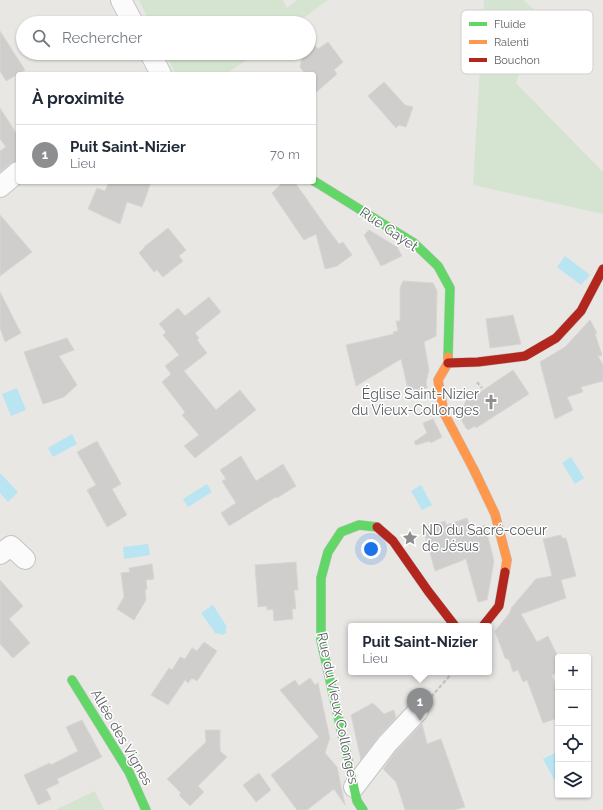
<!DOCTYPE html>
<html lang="fr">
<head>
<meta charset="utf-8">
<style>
  :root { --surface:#fff; --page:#f2f2f3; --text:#1f2937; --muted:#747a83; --line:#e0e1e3; --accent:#8c8e8f }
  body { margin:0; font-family:Raleway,sans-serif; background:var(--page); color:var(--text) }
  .controls { position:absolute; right:12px; bottom:12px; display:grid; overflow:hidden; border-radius:4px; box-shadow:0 1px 3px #0004 }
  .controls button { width:36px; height:36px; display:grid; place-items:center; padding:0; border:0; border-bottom:1px solid var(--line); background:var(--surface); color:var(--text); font:20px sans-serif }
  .you { position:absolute; left:371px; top:549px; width:14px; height:14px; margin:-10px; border:3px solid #fff; border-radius:50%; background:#1a73e8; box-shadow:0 0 0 6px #1a73e833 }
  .badge { display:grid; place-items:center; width:26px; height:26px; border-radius:50%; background:var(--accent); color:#fff; font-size:13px; font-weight:700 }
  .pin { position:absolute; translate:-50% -33px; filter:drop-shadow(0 1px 2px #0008) }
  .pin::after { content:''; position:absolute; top:21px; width:14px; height:12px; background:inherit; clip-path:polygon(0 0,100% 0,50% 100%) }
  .popup { position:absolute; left:348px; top:623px; width:144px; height:52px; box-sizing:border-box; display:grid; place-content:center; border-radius:4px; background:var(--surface); filter:drop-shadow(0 1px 3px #0005); font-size:13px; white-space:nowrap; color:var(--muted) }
  .popup b { font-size:15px; color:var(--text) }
  .popup::after { content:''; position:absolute; left:50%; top:100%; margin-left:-8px; border:8px solid transparent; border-top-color:var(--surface) }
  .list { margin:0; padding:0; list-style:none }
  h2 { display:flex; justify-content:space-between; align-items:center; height:52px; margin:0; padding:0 16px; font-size:17px }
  h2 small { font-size:13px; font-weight:400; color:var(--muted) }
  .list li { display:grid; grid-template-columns:26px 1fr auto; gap:12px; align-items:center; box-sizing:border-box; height:60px; padding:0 16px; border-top:1px solid var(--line) }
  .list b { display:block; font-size:15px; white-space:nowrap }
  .list p { margin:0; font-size:13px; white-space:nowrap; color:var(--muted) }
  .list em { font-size:13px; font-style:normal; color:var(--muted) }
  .icon { flex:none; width:22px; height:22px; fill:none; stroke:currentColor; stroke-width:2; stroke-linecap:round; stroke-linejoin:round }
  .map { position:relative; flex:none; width:603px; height:810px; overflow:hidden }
  .search { position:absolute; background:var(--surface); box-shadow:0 1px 3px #0004; left:16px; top:16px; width:300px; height:44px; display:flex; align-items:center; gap:10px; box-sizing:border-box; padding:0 14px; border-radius:22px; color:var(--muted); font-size:15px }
  .panel { position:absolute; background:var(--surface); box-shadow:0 1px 3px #0004; left:16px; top:72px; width:300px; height:112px; border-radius:4px }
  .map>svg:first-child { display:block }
</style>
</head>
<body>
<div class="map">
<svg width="603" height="810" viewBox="0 0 603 810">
  <rect width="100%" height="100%" fill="#e9e7e4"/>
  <!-- green -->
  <g fill="#d5e4d0">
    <polygon points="139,0 283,0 287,8 297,0 328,0 297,23 150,23"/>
    <polygon points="484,0 523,0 539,13 516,83 603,172 603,214 473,185"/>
    <polygon points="165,53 257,53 226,74 176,74"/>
    <polygon points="95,791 104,810 55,810"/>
  </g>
  <!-- water -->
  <g fill="#b9e4f2">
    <polygon points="565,256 590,275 581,285 557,267"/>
    <polygon points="17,388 26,410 11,416 2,394"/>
    <polygon points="72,434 77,444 53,457 48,448"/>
    <polygon points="571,457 584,478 575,484 562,463"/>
    <polygon points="0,473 18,492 8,502 0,493"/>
    <polygon points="207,484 212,492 188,507 183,499"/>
    <polygon points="421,485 432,505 422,510 411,491"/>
    <polygon points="148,544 150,555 124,559 123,547"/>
    <polygon points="213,605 227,627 226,628 226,633 222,635 217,633 216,634 201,613"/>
    <polygon points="555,753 558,758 558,782 556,783 543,759"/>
  </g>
  <!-- building -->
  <g fill="#d0cecd" stroke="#d8d6d3">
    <polygon points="0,31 25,70 6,81 0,71"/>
    <polygon points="309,39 318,49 328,42 343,62 334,70 337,74 314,94 314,74 305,74 300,67 303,53 309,53"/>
    <polygon points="384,82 405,105 413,107 406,127 399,125 396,128 368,96"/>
    <polygon points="0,108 18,136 18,161 11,163 0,172 0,151 6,147 0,139"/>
    <polygon points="109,182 151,182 142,207 127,202 120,224 88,209 97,188 105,191"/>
    <polygon points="283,182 293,182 296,184 327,228 339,244 343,242 352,255 337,266 325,269 316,234 304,240 272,193"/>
    <polygon points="0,215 32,252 0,276"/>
    <polygon points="168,228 186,250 179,256 183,261 163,277 157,270 154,272 139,253 144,248 144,247"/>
    <polygon points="369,230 397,247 402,256 381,266 364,235"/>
    <polygon points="403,281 433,283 437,291 436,336 424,342 429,370 426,382 427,388 409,394 401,359 356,386 346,345 394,334 393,332 398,331 396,321 400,321 400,288"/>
    <polygon points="0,292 21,333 5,342 0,328"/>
    <polygon points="209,297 221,312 195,333 199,338 197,340 207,353 184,371 216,410 240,390 256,410 195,458 184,446 199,435 182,415 185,412 162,382 171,374 165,366 179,355 163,335 166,332 159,324 178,308 185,316"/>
    <polygon points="513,315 521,344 490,348 486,319"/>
    <polygon points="590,320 597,333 595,334 602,355 598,356 603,365 603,381 581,387 583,392 567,397 573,410 555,419 540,362 565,347"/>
    <polygon points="67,338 74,350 59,356 77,385 64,397 43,404 24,352"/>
    <polygon points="513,370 529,394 476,428 475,426 468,430 466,428 457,412 463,408 467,398 476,395"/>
    <polygon points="433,419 442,437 431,443 430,441 416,445 414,442 427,433 423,423"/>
    <polygon points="97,441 121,484 112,489 127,515 107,527 87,490 96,485 77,452"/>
    <polygon points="241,456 256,481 283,464 296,486 277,498 276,497 229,526 221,513 236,503 222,481 226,479 220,470"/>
    <polygon points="467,518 471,531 485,525 494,561 487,600 478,602 466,559 435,571 423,528 445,521 446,525"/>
    <polygon points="561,535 562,538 566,538 576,576 561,580 566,598 521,614 537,642 548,636 558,657 558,672 552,675 558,692 558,718 543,723 527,680 523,682 518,670 513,672 509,660 505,658 495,631 509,614 512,607 536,579 552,576 543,539"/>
    <polygon points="296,562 298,590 294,590 296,609 292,609 293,619 274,621 273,609 267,610 267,606 258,607 255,565"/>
    <polygon points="152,564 154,579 146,580 147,589 145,590 146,600 134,620 117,609 124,597 121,573 130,572 129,568"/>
    <polygon points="0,580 23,606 9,619 30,643 13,658 0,644"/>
    <polygon points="204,642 217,651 197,681 192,678 188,683 185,680 168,705 151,695 169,668 172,670 180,657 185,659 192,648 197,651"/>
    <polygon points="310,678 315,685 318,683 330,739 329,740 325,753 337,767 345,805 334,789 307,810 297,810 271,775 319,737 280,690 295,680 299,686"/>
    <polygon points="373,703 384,714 394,710 396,718 378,737 361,760 351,715"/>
    <polygon points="82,720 102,757 57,779 59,783 46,789 51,799 38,805 24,775 50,763 51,765 78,751 66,727"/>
    <polygon points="422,724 427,744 441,739 465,807 454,810 405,810 396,782 383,769 396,751"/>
    <polygon points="205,730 220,730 220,751 227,757 198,786 204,792 190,806 179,795 181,793 167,779 206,742"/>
    <polygon points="259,773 271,790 256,802 243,785"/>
  </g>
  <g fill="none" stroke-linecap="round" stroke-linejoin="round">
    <!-- street casing -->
    <g stroke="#c3c4c4" stroke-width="22">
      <g id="street">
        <polyline points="121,0 133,23"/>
        <polyline points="150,53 161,74"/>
        <polyline points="0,187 18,172"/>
        <polyline points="0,554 11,546 25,559"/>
        <polyline points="354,787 387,744 418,711"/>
      </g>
    </g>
    <!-- fast casing -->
    <g stroke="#c3c4c3" stroke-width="10">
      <g id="fast">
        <polyline points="314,181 414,243 438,266 450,288 448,357"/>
        <polyline points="72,680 129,772 146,810"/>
        <polyline points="363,810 357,801 321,640 321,578 328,552 341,532 359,525 377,527"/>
      </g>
    </g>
    <!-- slow casing -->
    <g stroke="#c3c4c3" stroke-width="10">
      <polyline id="slow" points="448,357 448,363 438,380 444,413 474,470 495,514 507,560 505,572"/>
    </g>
    <!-- jam casing -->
    <g stroke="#c3c4c3" stroke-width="10">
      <g id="jam">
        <polyline points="448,363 478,362 525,356 556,338 581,311 603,269"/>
        <polyline points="377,527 393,541 428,591 455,626"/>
        <polyline points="483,626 499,606 505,572"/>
      </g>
    </g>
    <!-- path -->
    <g stroke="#c4c8c5" stroke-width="2.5" stroke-dasharray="4 2" stroke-linecap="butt">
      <polyline points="477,382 482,388"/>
      <polyline points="431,697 453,672"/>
    </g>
    <!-- street -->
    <use href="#street" stroke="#fcfbfb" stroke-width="20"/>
    <!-- fast -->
    <use href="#fast" stroke="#63d668" stroke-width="9"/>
    <!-- slow -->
    <use href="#slow" stroke="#ff974d" stroke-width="9"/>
    <!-- jam -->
    <use href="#jam" stroke="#b3261e" stroke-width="9"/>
  </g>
  <!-- icons -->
  <defs>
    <g id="church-bare" transform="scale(1.2)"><path d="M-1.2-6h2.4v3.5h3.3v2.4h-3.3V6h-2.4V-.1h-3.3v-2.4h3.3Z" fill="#8c8e8f" stroke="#fff" stroke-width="2.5" paint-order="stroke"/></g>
    <g id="sight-bare" transform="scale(1.2)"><path d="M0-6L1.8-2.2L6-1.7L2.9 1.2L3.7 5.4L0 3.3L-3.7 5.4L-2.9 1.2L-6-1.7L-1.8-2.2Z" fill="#8c8e8f" stroke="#fff" stroke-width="2.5" paint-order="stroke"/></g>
  </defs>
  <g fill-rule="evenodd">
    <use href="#church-bare" x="491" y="402"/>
    <use href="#sight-bare" x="410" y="538"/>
  </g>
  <g text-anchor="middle" stroke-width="3" stroke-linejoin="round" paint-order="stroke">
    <!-- street labels -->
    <g font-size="14" fill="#5a5e61" stroke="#fff">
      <text transform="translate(389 229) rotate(34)" y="5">Rue Gayet</text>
      <text transform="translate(338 708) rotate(78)" y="5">Rue du Vieux Collonges</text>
      <text transform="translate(122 737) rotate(60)" y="5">Allée des Vignes</text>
    </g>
    <!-- poi labels -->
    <g font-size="14" fill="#5a5e61" stroke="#fff" text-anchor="end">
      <text x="479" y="399">Église Saint-Nizier<tspan x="479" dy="16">du Vieux-Collonges</tspan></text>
      <text x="422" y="535" text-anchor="start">ND du Sacré-coeur<tspan x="422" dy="16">de Jésus</tspan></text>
    </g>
  </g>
  <!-- legend -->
  <rect x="461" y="10" width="132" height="64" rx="6" fill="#fff" stroke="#cecfd0" stroke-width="1"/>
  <rect x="469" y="22" width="18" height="4" fill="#63d668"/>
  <rect x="469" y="40" width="18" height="4" fill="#ff974d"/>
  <rect x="469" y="58" width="18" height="4" fill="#b3261e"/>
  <g font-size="11" fill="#5a5e61">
    <text x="494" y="28">Fluide</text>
    <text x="494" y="46">Ralenti</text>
    <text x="494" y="64">Bouchon</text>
  </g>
</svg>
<div class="controls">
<button>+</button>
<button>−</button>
<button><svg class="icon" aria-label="locate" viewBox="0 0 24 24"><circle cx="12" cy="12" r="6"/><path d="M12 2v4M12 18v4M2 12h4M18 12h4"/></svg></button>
<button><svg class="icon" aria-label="layers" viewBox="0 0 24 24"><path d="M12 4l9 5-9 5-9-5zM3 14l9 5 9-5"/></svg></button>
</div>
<div class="you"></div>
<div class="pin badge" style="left:420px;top:721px">1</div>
<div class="popup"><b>Puit Saint-Nizier</b>Lieu</div>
<div class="search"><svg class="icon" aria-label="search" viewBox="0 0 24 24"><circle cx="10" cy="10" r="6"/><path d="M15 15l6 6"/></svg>Rechercher</div>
<section class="panel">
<h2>À proximité<small></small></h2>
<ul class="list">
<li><span class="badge">1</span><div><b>Puit Saint-Nizier</b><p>Lieu</p></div><em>70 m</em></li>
</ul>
</section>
</div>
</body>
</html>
